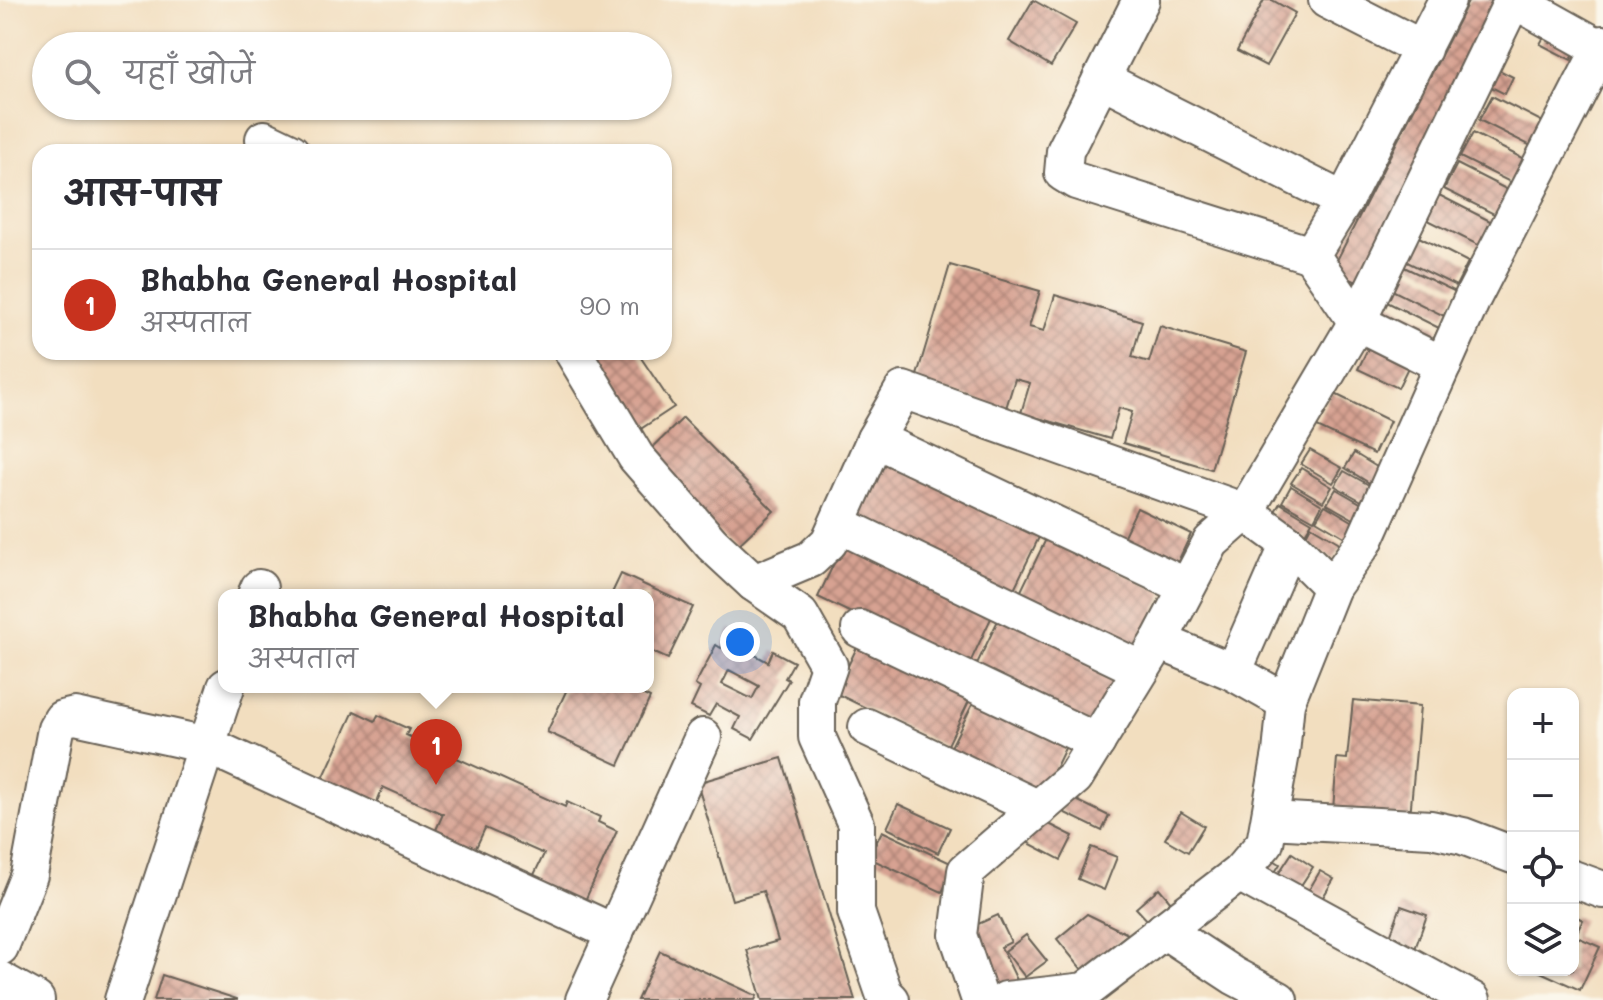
<!DOCTYPE html>
<html lang="hi">
<head>
<meta charset="utf-8">
<style>
  :root { --surface:#fff; --page:#f2f2f3; --text:#2b2b33; --muted:#7c7c81; --line:#e1e1e2; --accent:#c8321e }
  body { margin:0; font-family:Mali,"Playpen Sans Deva",sans-serif; background:var(--page); color:var(--text) }
  .controls { position:absolute; right:24px; bottom:24px; display:grid; overflow:hidden; border-radius:16px; box-shadow:0 2px 6px #0004 }
  .controls button { width:72px; height:72px; display:grid; place-items:center; padding:0; border:0; border-bottom:2px solid var(--line); background:var(--surface); color:var(--text); font:40px sans-serif }
  .you { position:absolute; left:740px; top:642px; width:28px; height:28px; margin:-20px; border:6px solid #fff; border-radius:50%; background:#1a73e8; box-shadow:0 0 0 12px #1a73e833 }
  .badge { display:grid; place-items:center; width:52px; height:52px; border-radius:50%; background:var(--accent); color:#fff; font-size:26px; font-weight:700 }
  .pin { position:absolute; translate:-50% -66px; filter:drop-shadow(0 2px 4px #0008) }
  .pin::after { content:''; position:absolute; top:42px; width:28px; height:24px; background:inherit; clip-path:polygon(0 0,100% 0,50% 100%) }
  .popup { position:absolute; left:218px; top:589px; width:436px; height:104px; box-sizing:border-box; display:grid; place-content:center; border-radius:16px; background:var(--surface); filter:drop-shadow(0 2px 6px #0005); font-size:26px; white-space:nowrap; color:var(--muted) }
  .popup b { font-size:30px; color:var(--text) }
  .popup::after { content:''; position:absolute; left:50%; top:100%; margin-left:-16px; border:16px solid transparent; border-top-color:var(--surface) }
  .list { margin:0; padding:0; list-style:none }
  h2 { display:flex; justify-content:space-between; align-items:center; height:104px; margin:0; padding:0 32px; font-size:34px }
  h2 small { font-size:26px; font-weight:400; color:var(--muted) }
  .list li { display:grid; grid-template-columns:52px 1fr auto; gap:24px; align-items:center; box-sizing:border-box; height:112px; padding:0 32px; border-top:2px solid var(--line) }
  .list b { display:block; font-size:30px; white-space:nowrap }
  .list p { margin:0; font-size:26px; white-space:nowrap; color:var(--muted) }
  .list em { font-size:26px; font-style:normal; color:var(--muted) }
  .icon { flex:none; width:44px; height:44px; fill:none; stroke:currentColor; stroke-width:2; stroke-linecap:round; stroke-linejoin:round }
  .map { position:relative; flex:none; width:1603px; height:1000px; overflow:hidden }
  .search { position:absolute; background:var(--surface); box-shadow:0 2px 6px #0004; left:32px; top:32px; width:640px; height:88px; display:flex; align-items:center; gap:20px; box-sizing:border-box; padding:0 28px; border-radius:44px; color:var(--muted); font-size:30px }
  .panel { position:absolute; background:var(--surface); box-shadow:0 2px 6px #0004; left:32px; top:144px; width:640px; height:216px; border-radius:24px }
  .map>svg:first-child { display:block }
</style>
</head>
<body>
<div class="map">
<svg width="1603" height="1000" viewBox="0 0 1603 1000">
  <defs>
    <pattern id="building-cross-hatch" width="8" height="8" patternUnits="userSpaceOnUse" patternTransform="scale(2)"><rect width="8" height="8" fill="#d7a292"/><path d="M0 0l8 8M0 8l8-8" fill="none" stroke="#ae8376"/></pattern>
  </defs>
  <rect width="100%" height="100%" fill="#fbf7ec"/>
  <filter id="ink" filterUnits="userSpaceOnUse"><feTurbulence type="fractalNoise" baseFrequency=".0125" numOctaves="2"/><feDisplacementMap in="SourceGraphic" scale="16" xChannelSelector="R" yChannelSelector="G"/><feConvolveMatrix kernelMatrix="1 2 1 2 8 2 1 2 1" color-interpolation-filters="sRGB"/></filter>
  <filter id="wash" filterUnits="userSpaceOnUse"><feTurbulence type="fractalNoise" baseFrequency=".006" numOctaves="4" result="noise"/><feDisplacementMap in="SourceGraphic" scale="32" xChannelSelector="R" yChannelSelector="G"/><feGaussianBlur stdDeviation="1.8" result="paint"/><feColorMatrix in="noise" values="0 0 0 0 0 0 0 0 0 0 0 0 0 0 0 0 0 1.4 0 .05"/><feComposite in="paint" operator="in"/></filter>
  <g filter="url(#wash)">
    <rect width="100%" height="100%" fill="#f2debf"/>
    <g id="blocks">
      <!-- building -->
      <g fill="url(#building-cross-hatch)" fill-rule="evenodd">
        <polygon points="1033,0 1076,24 1051,66 1009,41"/>
        <polygon points="1264,0 1272,0 1295,13 1266,66 1237,51"/>
        <polygon points="1469,0 1512,0 1367,287 1332,270"/>
        <polygon points="1549,28 1580,43 1571,60 1540,44"/>
        <polygon points="1485,63 1513,77 1505,94 1477,80"/>
        <polygon points="1492,96 1545,123 1533,147 1479,120"/>
        <polygon points="236,106 272,106 270,116"/>
        <polygon points="1473,133 1526,160 1514,184 1460,157"/>
        <polygon points="1457,164 1510,191 1498,216 1444,189"/>
        <polygon points="1439,195 1492,222 1480,246 1426,219"/>
        <polygon points="1415,235 1468,262 1456,286 1403,260"/>
        <polygon points="950,265 1040,291 1029,327 1044,331 1055,295 1142,321 1132,357 1149,362 1160,326 1246,352 1211,469 1123,443 1132,412 1119,408 1110,439 1021,413 1030,383 1015,379 1006,408 915,382"/>
        <polygon points="1402,266 1456,292 1444,316 1390,289"/>
        <polygon points="1385,301 1439,328 1427,352 1373,325"/>
        <polygon points="1374,336 1414,355 1398,388 1358,369"/>
        <polygon points="582,352 637,352 674,407 636,432"/>
        <polygon points="1331,392 1390,421 1374,454 1315,426"/>
        <polygon points="683,418 774,511 734,549 644,456"/>
        <polygon points="884,450 1044,527 1011,595 851,518"/>
        <polygon points="1310,450 1342,468 1333,483 1301,464"/>
        <polygon points="1354,453 1385,472 1376,487 1345,468"/>
        <polygon points="1301,468 1332,487 1323,502 1291,483"/>
        <polygon points="1344,471 1376,489 1367,504 1335,486"/>
        <polygon points="1291,486 1322,505 1314,520 1282,502"/>
        <polygon points="1336,489 1367,507 1359,522 1327,504"/>
        <polygon points="1280,503 1312,522 1303,537 1271,518"/>
        <polygon points="1325,505 1357,524 1348,539 1316,520"/>
        <polygon points="1137,508 1191,534 1174,570 1120,544"/>
        <polygon points="1311,526 1343,545 1334,560 1303,541"/>
        <polygon points="1047,537 1164,593 1135,653 1018,597"/>
        <polygon points="845,540 994,612 967,669 818,597"/>
        <polygon points="621,574 693,607 668,659 648,650 648,595 611,595"/>
        <polygon points="1002,612 1121,670 1092,730 973,672"/>
        <path d="M 731,629 L 748,637 L 742,648 L 768,662 L 773,651 L 794,662 L 785,678 L 789,680 L 753,739 L 734,729 L 740,717 L 716,704 L 709,716 L 691,707 L 700,688 L 695,685 L 716,645 L 721,648 ZM 729,670 L 759,686 L 752,699 L 722,684 Z"/>
        <polygon points="858,645 970,699 947,747 835,693"/>
        <polygon points="568,687 628,687 650,698 619,765 547,732"/>
        <polygon points="975,699 1067,744 1042,796 949,751"/>
        <polygon points="1353,700 1420,706 1410,817 1333,810 1337,758 1347,759"/>
        <polygon points="354,711 375,721 378,715 409,729 406,735 565,807 567,802 600,817 598,822 617,831 583,905 531,881 544,854 485,828 475,850 435,832 443,814 383,787 374,809 320,785"/>
        <polygon points="782,758 855,1000 762,1000 747,950 778,941 763,891 732,900 697,783"/>
        <polygon points="1068,796 1109,816 1102,831 1061,811"/>
        <polygon points="898,804 950,828 938,853 887,828"/>
        <polygon points="1181,812 1204,826 1188,852 1165,839"/>
        <polygon points="1037,818 1073,836 1061,860 1025,841"/>
        <polygon points="882,831 955,865 942,892 869,858"/>
        <polygon points="1091,847 1117,857 1104,890 1078,879"/>
        <polygon points="1292,853 1313,867 1292,899 1271,885"/>
        <polygon points="1264,854 1280,864 1269,882"/>
        <polygon points="1320,871 1334,879 1315,910 1302,902"/>
        <polygon points="1159,888 1171,902 1148,921 1136,908"/>
        <polygon points="1401,906 1427,915 1415,949 1389,939"/>
        <polygon points="1087,914 1128,934 1083,971 1057,939"/>
        <polygon points="998,915 1011,942 1001,947 1018,982 995,993 965,930"/>
        <polygon points="1573,915 1583,920 1575,936 1600,947 1580,990 1536,970 1573,970"/>
        <polygon points="1026,935 1047,961 1025,977 1005,951"/>
        <polygon points="660,951 757,996 755,1000 637,1000"/>
        <polygon points="162,975 237,999 237,1000 154,1000"/>
      </g>
    </g>
  </g>
  <g filter="url(#ink)">
    <use href="#blocks" fill-opacity="0" stroke="#676055" stroke-width="2"/>
    <g fill="none" stroke-linecap="round" stroke-linejoin="round">
      <!-- minor casing -->
      <g stroke="#676055" stroke-width="40">
        <g id="minor">
          <polyline points="1141,0 1065,151 1063,173 1076,181 1311,255"/>
          <polyline points="1327,0 1423,49"/>
          <polyline points="1514,0 1600,48"/>
          <polyline points="1101,79 1344,201"/>
          <polyline points="264,139 291,152"/>
          <polyline points="573,352 636,457 712,544 754,583 800,615 829,666 817,701 817,737 856,824 856,912 884,993 891,1000"/>
          <polyline points="1443,365 1357,322 1311,255 1344,201 1447,0"/>
          <polyline points="875,439 1185,586"/>
          <polyline points="838,524 1140,669"/>
          <polyline points="754,583 811,559 829,542 875,439 903,390 1245,512 1289,544 1332,587"/>
          <polyline points="256,595 259,588"/>
          <polyline points="860,629 1097,742"/>
          <polyline points="1159,641 1233,672 1286,702"/>
          <polyline points="1233,672 1289,544"/>
          <polyline points="867,727 1039,809"/>
          <polyline points="1270,820 1431,829 1463,836 1513,855"/>
          <polyline points="1239,873 1472,1000"/>
          <polyline points="1573,879 1603,890"/>
          <polyline points="1164,930 1234,976 1279,1000"/>
          <polyline points="0,947 29,875 56,729 62,719 75,716 207,745 615,933"/>
          <polyline points="0,980 36,1000"/>
          <polyline points="123,1000 226,687"/>
          <polyline points="584,1000 703,737"/>
          <polyline points="980,1000 958,935 966,871 1075,777 1159,641 1211,542 1245,512 1357,322 1513,0"/>
          <polyline points="1006,1000 1085,991 1239,873 1265,843 1281,753 1286,702 1332,587 1364,542 1473,297 1603,44"/>
        </g>
      </g>
      <!-- minor -->
      <use href="#minor" stroke="#fff" stroke-width="36"/>
    </g>
  </g>
</svg>
<div class="controls">
<button>+</button>
<button>−</button>
<button><svg class="icon" aria-label="locate" viewBox="0 0 24 24"><circle cx="12" cy="12" r="6"/><path d="M12 2v4M12 18v4M2 12h4M18 12h4"/></svg></button>
<button><svg class="icon" aria-label="layers" viewBox="0 0 24 24"><path d="M12 4l9 5-9 5-9-5zM3 14l9 5 9-5"/></svg></button>
</div>
<div class="you"></div>
<div class="pin badge" style="left:436px;top:785px">1</div>
<div class="popup"><b>Bhabha General Hospital</b>अस्पताल</div>
<div class="search"><svg class="icon" aria-label="search" viewBox="0 0 24 24"><circle cx="10" cy="10" r="6"/><path d="M15 15l6 6"/></svg>यहाँ खोजें</div>
<section class="panel">
<h2>आस-पास<small></small></h2>
<ul class="list">
<li><span class="badge">1</span><div><b>Bhabha General Hospital</b><p>अस्पताल</p></div><em>90 m</em></li>
</ul>
</section>
</div>
</body>
</html>
